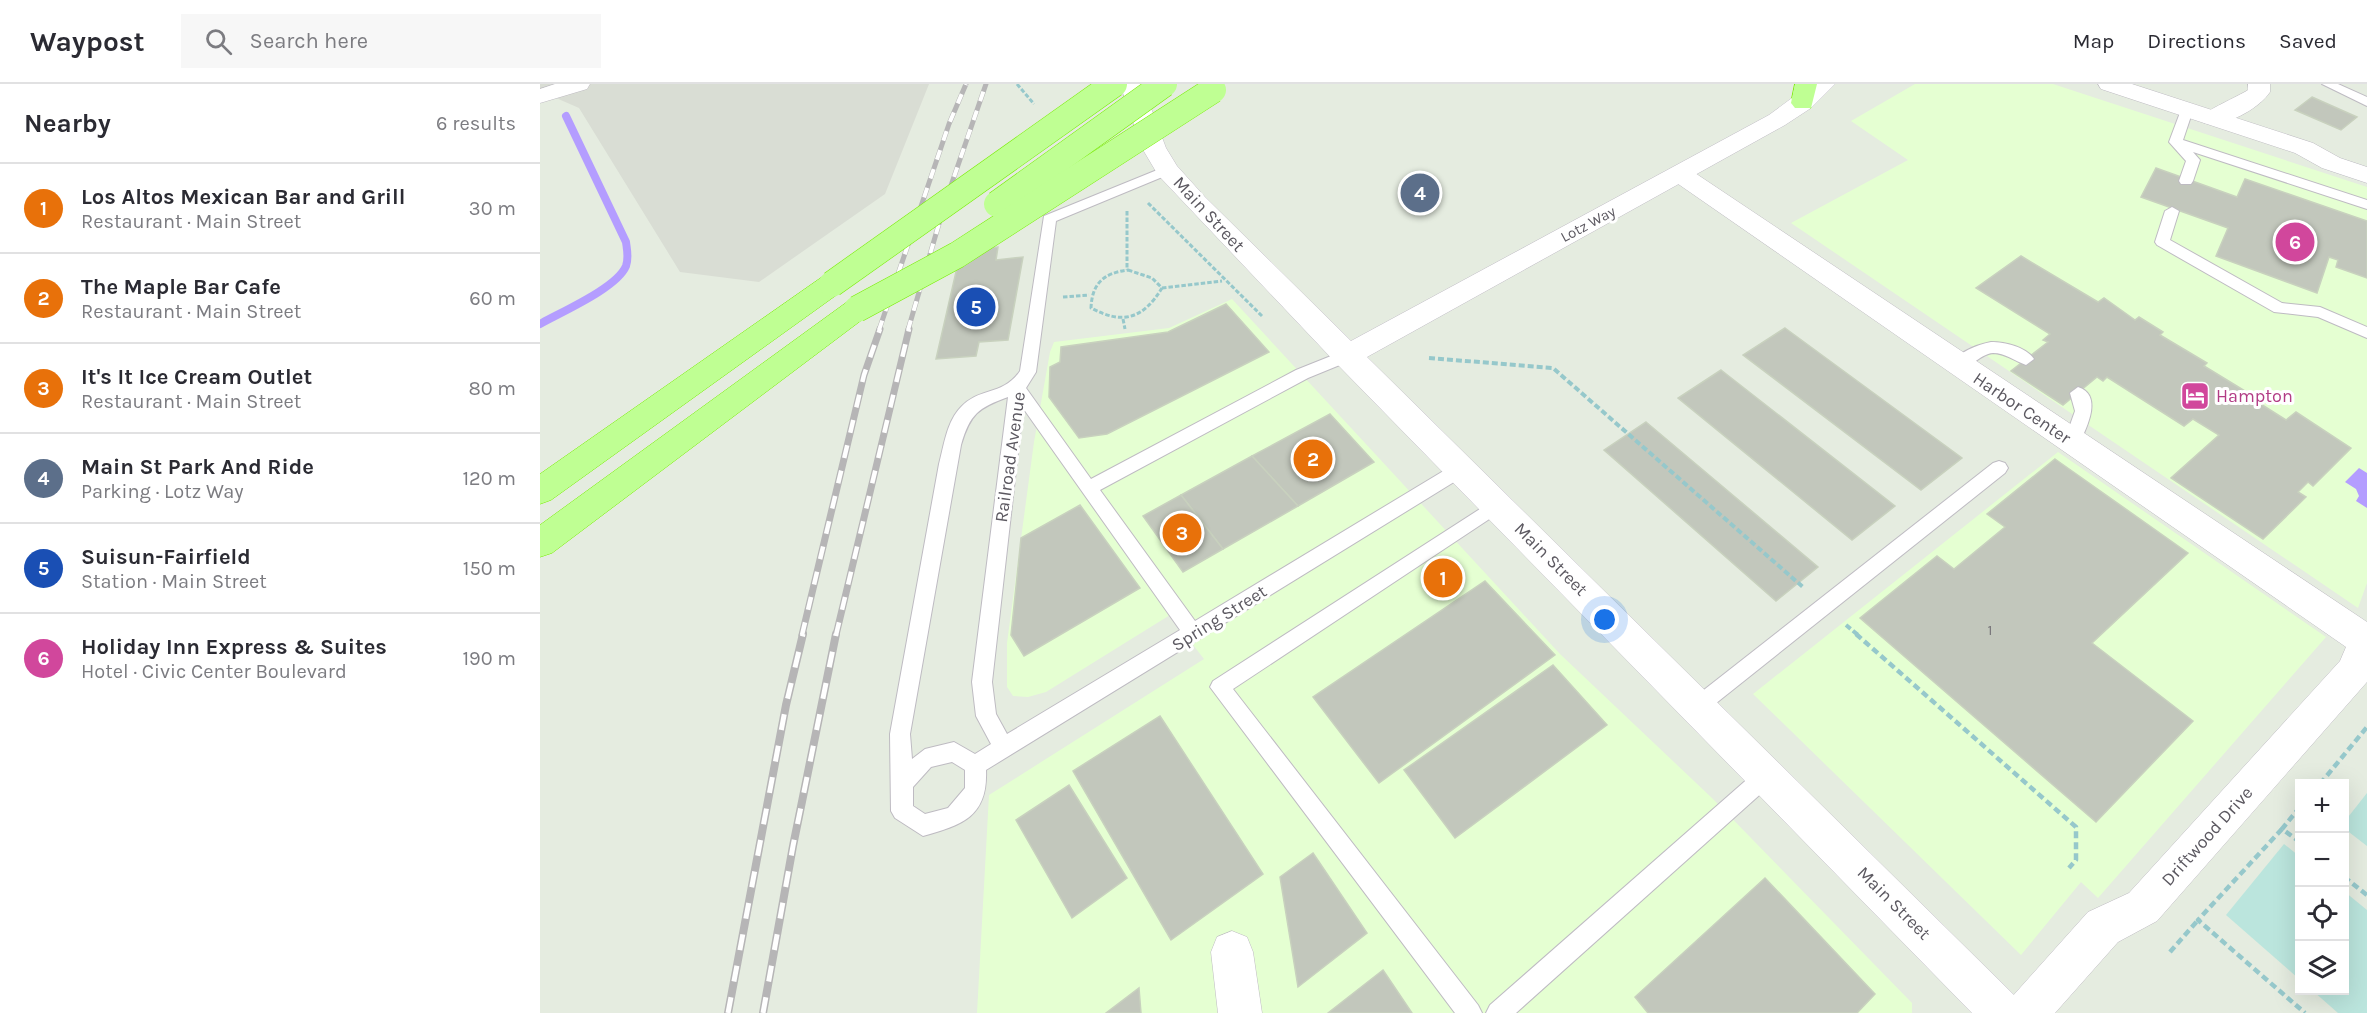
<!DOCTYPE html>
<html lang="en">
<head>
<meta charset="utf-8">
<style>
  :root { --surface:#fff; --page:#f7f7f7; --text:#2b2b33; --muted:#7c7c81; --line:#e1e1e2; --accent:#7c3aed }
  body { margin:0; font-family:Karla,sans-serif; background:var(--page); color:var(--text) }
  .controls { position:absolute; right:18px; bottom:18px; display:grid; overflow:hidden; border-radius:0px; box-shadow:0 6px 24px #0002 }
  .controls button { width:54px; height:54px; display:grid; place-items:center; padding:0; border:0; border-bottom:2px solid var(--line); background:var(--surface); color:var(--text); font:30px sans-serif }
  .you { position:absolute; left:1065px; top:536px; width:21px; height:21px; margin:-15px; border:4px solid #fff; border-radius:50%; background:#1a73e8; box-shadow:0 0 0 9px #1a73e833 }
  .badge { display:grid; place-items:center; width:39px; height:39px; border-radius:50%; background:var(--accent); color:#fff; font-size:20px; font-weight:700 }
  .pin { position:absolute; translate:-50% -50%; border:3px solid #fff; box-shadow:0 2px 6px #0006 }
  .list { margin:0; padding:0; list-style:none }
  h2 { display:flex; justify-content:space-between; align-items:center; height:78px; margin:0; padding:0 24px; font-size:26px }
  h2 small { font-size:20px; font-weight:400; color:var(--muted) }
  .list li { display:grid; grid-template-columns:39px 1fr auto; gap:18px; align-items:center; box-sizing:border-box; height:90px; padding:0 24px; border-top:2px solid var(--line) }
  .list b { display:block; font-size:22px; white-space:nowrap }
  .list p { margin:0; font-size:20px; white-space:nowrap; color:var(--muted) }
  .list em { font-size:20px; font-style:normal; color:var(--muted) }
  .icon { flex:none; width:33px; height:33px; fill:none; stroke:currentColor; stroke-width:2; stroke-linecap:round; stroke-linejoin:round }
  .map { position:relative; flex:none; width:1827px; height:929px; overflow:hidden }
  header { display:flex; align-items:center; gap:36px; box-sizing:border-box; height:84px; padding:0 30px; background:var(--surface); border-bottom:2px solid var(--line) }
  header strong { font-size:28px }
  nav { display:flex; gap:33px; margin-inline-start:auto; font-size:21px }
  .search { width:420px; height:54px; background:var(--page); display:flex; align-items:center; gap:15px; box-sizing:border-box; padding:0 21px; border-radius:0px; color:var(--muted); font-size:22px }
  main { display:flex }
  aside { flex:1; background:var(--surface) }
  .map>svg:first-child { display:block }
</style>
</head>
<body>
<header>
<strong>Waypost</strong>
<div class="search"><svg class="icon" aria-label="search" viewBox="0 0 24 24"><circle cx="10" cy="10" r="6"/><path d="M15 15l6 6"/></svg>Search here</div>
<nav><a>Map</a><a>Directions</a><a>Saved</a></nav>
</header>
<main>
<aside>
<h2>Nearby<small>6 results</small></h2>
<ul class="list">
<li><span class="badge" style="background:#e8710a">1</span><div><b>Los Altos Mexican Bar and Grill</b><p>Restaurant · Main Street</p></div><em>30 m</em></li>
<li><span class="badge" style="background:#e8710a">2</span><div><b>The Maple Bar Cafe</b><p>Restaurant · Main Street</p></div><em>60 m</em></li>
<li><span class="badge" style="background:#e8710a">3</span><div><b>It's It Ice Cream Outlet</b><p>Restaurant · Main Street</p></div><em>80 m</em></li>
<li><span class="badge" style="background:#5c6f8a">4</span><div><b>Main St Park And Ride</b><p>Parking · Lotz Way</p></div><em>120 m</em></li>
<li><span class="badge" style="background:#1a4fb4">5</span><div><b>Suisun-Fairfield</b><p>Station · Main Street</p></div><em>150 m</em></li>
<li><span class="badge" style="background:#d1479c">6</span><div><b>Holiday Inn Express &amp; Suites</b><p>Hotel · Civic Center Boulevard</p></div><em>190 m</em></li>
</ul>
</aside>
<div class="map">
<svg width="1827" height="929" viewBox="0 0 1827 929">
  <rect width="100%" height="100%" fill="#e5ece0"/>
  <!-- commercial -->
  <g fill="#e5ffd2">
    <polygon points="1375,0 1513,0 1827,103 1827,499 1818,524 1251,139 1368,76 1311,37"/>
    <polygon points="692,215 1020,570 1173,715 1372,919 1372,929 437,929 449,711 664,575 630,531 506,608 488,613 473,612 467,603 467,559 494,358 510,268 514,258 629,244"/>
    <polygon points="1518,368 1786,553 1558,814 1541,798 1481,871 1213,610"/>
  </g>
  <!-- industrial -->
  <polygon fill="#d9ddd4" points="0,0 389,0 345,110 219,198 140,188 39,24 0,7"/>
  <!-- green -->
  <g fill="#bbe5dd">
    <polygon points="1827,709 1827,762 1805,745 1805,737"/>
    <polygon points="1744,760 1759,772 1759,895 1686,831"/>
    <polygon points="1805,808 1827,826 1827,929 1798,929 1773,907 1804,906"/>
  </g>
  <!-- water -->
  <polygon fill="#b49dff" points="1819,384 1827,389 1827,424 1816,417 1819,412 1816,405 1805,398"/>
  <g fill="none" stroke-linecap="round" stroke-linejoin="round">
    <!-- stream -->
    <path stroke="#b49dff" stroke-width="8" d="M 0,240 C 21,228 77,204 86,182 C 89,174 87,166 86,158 L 26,32"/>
  </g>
  <!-- building -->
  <g fill="#c2c7bc" stroke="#c8d1be" stroke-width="1.5">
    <polygon points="1772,13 1817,33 1801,46 1755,26"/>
    <polygon points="1616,84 1697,113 1705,95 1827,137 1827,194 1796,183 1798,176 1789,173 1777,209 1676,172 1688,144 1601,113"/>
    <polygon points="458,163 456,176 483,173 468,256 439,258 436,272 396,275 421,166"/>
    <polygon points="1481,172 1558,218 1564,214 1595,236 1599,233 1623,248 1620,251 1667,279 1664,282 1718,315 1716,317 1746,336 1756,328 1811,364 1773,402 1768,398 1758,408 1766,413 1723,455 1631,394 1679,351 1653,335 1644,342 1567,293 1563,297 1557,293 1523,321 1471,287 1508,258 1503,256 1510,250 1436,204"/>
    <polygon points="686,220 729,268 567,350 539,354 509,313 510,283 520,278 521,263 628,248"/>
    <polygon points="1245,244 1422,374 1381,406 1203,271"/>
    <polygon points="1181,286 1355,422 1312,456 1138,314"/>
    <polygon points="790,330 834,378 758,422 712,372"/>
    <polygon points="1106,338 1278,483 1236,517 1064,366"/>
    <polygon points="712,372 758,422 683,465 641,411"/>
    <polygon points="1515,375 1648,469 1552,559 1653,637 1556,738 1320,534 1397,472 1414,485 1465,443 1447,430"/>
    <polygon points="641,411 683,465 643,488 603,432"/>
    <polygon points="540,421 600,504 484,572 471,551 481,454"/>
    <polygon points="945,497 1015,571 839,699 773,613"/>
    <polygon points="1013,581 1067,641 915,754 864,686"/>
    <polygon points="620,632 723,790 631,856 533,687"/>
    <polygon points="529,701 587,794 532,834 476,736"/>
    <polygon points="773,769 827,849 758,903 740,793"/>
    <polygon points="1225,794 1335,910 1317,929 1108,929 1095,913"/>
    <polygon points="843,886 872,929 788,929"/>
    <polygon points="599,904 601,929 566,929"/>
  </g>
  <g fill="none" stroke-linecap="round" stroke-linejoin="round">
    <!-- service casing -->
    <g stroke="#bebbc2" stroke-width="2">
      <g id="service">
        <polygon points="1782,0 1798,0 1827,13 1827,22"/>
        <polygon points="1647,22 1653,26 1643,56 1827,116 1827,125 1653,68 1660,76 1653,97 1651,100 1641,100 1639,97 1646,77 1629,58 1641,26"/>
        <path d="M 627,82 L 634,86 L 632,89 L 516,137 L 496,288 L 486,304 L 551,395 L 756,286 L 806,266 L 814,272 L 812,276 L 768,294 L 560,406 L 655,537 L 915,380 L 927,380 L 930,385 L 927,390 L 446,686 C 448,732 423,741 383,752 L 355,734 L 351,727 L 350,650 L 399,380 C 404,361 407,337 421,323 C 439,303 463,312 480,287 L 504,132 ZM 468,313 L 432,598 L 436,632 L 451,660 L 435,670 L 414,658 L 385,665 L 372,675 L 370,650 L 421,361 C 430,330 438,324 468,313 ZM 483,324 L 640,546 L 467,650 L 456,630 L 452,598 ZM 412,678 L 425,686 L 425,704 L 408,724 L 385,730 L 373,722 L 373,703 L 391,683 Z"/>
        <polygon points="1632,123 1639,127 1630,156 1742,219 1780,223 1827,243 1827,254 1778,233 1734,228 1617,161 1615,158 1625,127"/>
        <path d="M 1451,258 C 1465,258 1486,263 1494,275 L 1486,281 C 1475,277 1465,269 1453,269 C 1438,270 1427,290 1412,285 L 1410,281 C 1419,268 1436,261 1451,258 Z"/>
        <path d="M 1538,303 C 1563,311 1547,343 1540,358 L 1538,363 L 1526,363 L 1524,358 L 1535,327 L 1530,309 Z"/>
        <polygon points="1459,377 1465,379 1468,384 1465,389 1165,628 1158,631 1151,628 1148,622 1151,616 1453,379"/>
        <polygon points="957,414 963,416 966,421 963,426 693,605 938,921 942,929 915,929 670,603 673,597"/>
        <polygon points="1227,681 1234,684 1237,691 1234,698 976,929 946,929 950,921 1220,684"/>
      </g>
    </g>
    <!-- minor casing -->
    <g stroke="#bebbc2" stroke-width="1">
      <g id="minor">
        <polygon points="15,0 50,0 47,5 0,19 0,5"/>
        <path d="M 1708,0 L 1730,0 L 1730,8 C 1719,25 1684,44 1664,39 L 1660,34 C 1666,26 1697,13 1708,6 Z"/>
        <polygon points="1140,82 1149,85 1827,538 1827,598 1617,837 1578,858 1515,929 1464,929 1471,914 1548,828 1589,809 1800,577 1806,563 1131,95 1128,90 1131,85"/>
        <polygon points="692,847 707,853 713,868 722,929 678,929 671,868 677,853"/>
      </g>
    </g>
    <!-- tertiary casing -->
    <g stroke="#bebbc2" stroke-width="1">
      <polygon id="tertiary" points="1558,0 1592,0 1773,59 1800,74 1827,83 1827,99 1782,84 1755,69 1561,5"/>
    </g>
    <!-- secondary casing -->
    <g stroke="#c1bdc6" stroke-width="1">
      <polygon id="secondary" points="580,0 602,0 626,64 637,82 665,113 811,257 1229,31 1271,0 1295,0 1271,24 1245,41 827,273 1477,914 1484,929 1432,929 796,279 618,91 602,64"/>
    </g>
    <!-- trunk casing -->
    <g stroke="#78ec00" stroke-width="1">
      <g id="trunk">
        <polygon points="1255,0 1277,0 1271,24 1255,24 1251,19"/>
        <polygon points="292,191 302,193 306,200 302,207 11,416 0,420 0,390 282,193"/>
        <polygon points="317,215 327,218 331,225 327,232 12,469 0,473 0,441 307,218"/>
      </g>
    </g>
    <!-- path-far2 -->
    <g stroke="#96c8cb" stroke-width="3" stroke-dasharray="4.5 2" stroke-linecap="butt">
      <polyline points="477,0 494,20"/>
      <polyline points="608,119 722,232"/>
      <polyline points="587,127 587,186"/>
      <path d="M 588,186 L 612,194 L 622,204 C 603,235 583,241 551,224 C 552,199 564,189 588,186 Z"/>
      <polyline points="622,204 682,197"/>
      <polyline points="523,213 549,211"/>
      <polyline points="583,235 585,245"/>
    </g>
    <!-- path-far1 -->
    <g stroke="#96c8cb" stroke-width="4" stroke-dasharray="6 3" stroke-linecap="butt">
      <polyline points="889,274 1013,284 1264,504"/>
      <polyline points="1306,541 1318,551"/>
    </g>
    <!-- path -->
    <g stroke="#96c8cb" stroke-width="4.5" stroke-dasharray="7 4" stroke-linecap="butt">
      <polyline points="1316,550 1536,743 1536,776 1529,784"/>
      <polyline points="1780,700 1827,643"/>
      <polyline points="1760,723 1742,745 1760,758"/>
      <polyline points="1742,745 1658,836 1765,929"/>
      <polyline points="1804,793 1827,811"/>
      <polyline points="1630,868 1658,836"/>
    </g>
    <!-- service -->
    <use href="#service" fill="#fff" fill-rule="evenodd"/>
    <!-- minor -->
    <use href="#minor" fill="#fff" fill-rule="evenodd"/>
    <!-- tertiary -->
    <use href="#tertiary" fill="#fff" fill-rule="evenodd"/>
    <!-- secondary -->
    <use href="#secondary" fill="#fff" fill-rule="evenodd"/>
    <!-- trunk -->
    <use href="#trunk" fill="#bfff93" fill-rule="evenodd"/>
    <!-- rail-far2 casing -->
    <g stroke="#b6b5b6" stroke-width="5">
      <g id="rail-far2">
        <polyline points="339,246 409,40 426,0"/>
        <polyline points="368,246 405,119 446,0"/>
      </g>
    </g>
    <!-- rail-far1 casing -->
    <g stroke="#b6b5b6" stroke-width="7">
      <g id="rail-far1">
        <polyline points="262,551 324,291 340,245"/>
        <polyline points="296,551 369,245"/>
      </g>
    </g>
    <!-- rail casing -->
    <g stroke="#b6b5b6" stroke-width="8">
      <g id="rail">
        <polyline points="188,929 246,621 263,550"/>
        <polyline points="223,929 253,762 296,550"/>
      </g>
    </g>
    <!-- rail-far2 -->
    <use href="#rail-far2" stroke="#fff" stroke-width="4" stroke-dasharray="10" stroke-linecap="butt"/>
    <!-- rail-far1 -->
    <use href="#rail-far1" stroke="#fff" stroke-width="4.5" stroke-dasharray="13" stroke-linecap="butt"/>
    <!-- rail -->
    <use href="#rail" stroke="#fff" stroke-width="5" stroke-dasharray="16" stroke-linecap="butt"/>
    <!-- trunk-bridge casing -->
    <g stroke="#78ec00" stroke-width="27" stroke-linecap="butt">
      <g id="trunk-bridge">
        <polyline points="457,120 624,0"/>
        <polyline points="292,200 574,0"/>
        <polyline points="317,225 417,171 673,6"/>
      </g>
    </g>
    <!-- trunk-bridge -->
    <use href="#trunk-bridge" stroke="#bfff93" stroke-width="26"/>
  </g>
  <!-- icons -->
  <defs>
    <g id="hotel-square" transform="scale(1.5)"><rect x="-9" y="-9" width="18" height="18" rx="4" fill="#d1479c" stroke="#fff"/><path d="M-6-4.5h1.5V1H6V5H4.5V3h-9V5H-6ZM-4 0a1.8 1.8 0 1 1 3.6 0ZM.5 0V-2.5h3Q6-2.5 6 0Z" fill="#fff"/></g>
  </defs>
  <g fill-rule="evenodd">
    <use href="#hotel-square" x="1655" y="312"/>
  </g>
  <g text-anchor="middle" stroke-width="6" stroke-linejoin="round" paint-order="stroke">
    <!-- far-street labels -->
    <g font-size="15" fill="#5c5961" stroke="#fff">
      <text transform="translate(1048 140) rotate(-28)" y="5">Lotz Way</text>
    </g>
    <!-- number labels -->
    <g font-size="15" fill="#767478">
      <text x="1450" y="551">1</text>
    </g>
    <!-- street labels -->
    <g font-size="18" fill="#5c5961" stroke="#fff">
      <text transform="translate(669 130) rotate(47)" y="6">Main Street</text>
      <text transform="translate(1482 324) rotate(34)" y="6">Harbor Center</text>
      <text transform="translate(470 373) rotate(-82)" y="6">Railroad Avenue</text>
      <text transform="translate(1011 475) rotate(45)" y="6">Main Street</text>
      <text transform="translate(679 534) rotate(-32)" y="6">Spring Street</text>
      <text transform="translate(1667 752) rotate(-48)" y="6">Driftwood Drive</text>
      <text transform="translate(1354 819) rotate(45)" y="6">Main Street</text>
    </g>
    <!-- hotel labels -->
    <g font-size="18" fill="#b23c85" stroke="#fff" text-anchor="start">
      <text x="1676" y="318">Hampton</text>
    </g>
  </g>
</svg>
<div class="controls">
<button>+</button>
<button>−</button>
<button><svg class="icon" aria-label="locate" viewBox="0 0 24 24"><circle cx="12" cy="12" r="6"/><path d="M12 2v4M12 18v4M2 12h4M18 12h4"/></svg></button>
<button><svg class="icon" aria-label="layers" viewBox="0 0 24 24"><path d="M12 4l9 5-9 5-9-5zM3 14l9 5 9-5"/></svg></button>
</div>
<div class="you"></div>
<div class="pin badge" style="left:903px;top:494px;background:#e8710a">1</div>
<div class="pin badge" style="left:773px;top:375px;background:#e8710a">2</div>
<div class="pin badge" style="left:642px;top:449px;background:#e8710a">3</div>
<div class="pin badge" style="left:880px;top:109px;background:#5c6f8a">4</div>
<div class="pin badge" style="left:436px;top:223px;background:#1a4fb4">5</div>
<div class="pin badge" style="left:1755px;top:158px;background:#d1479c">6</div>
</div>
</main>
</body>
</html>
